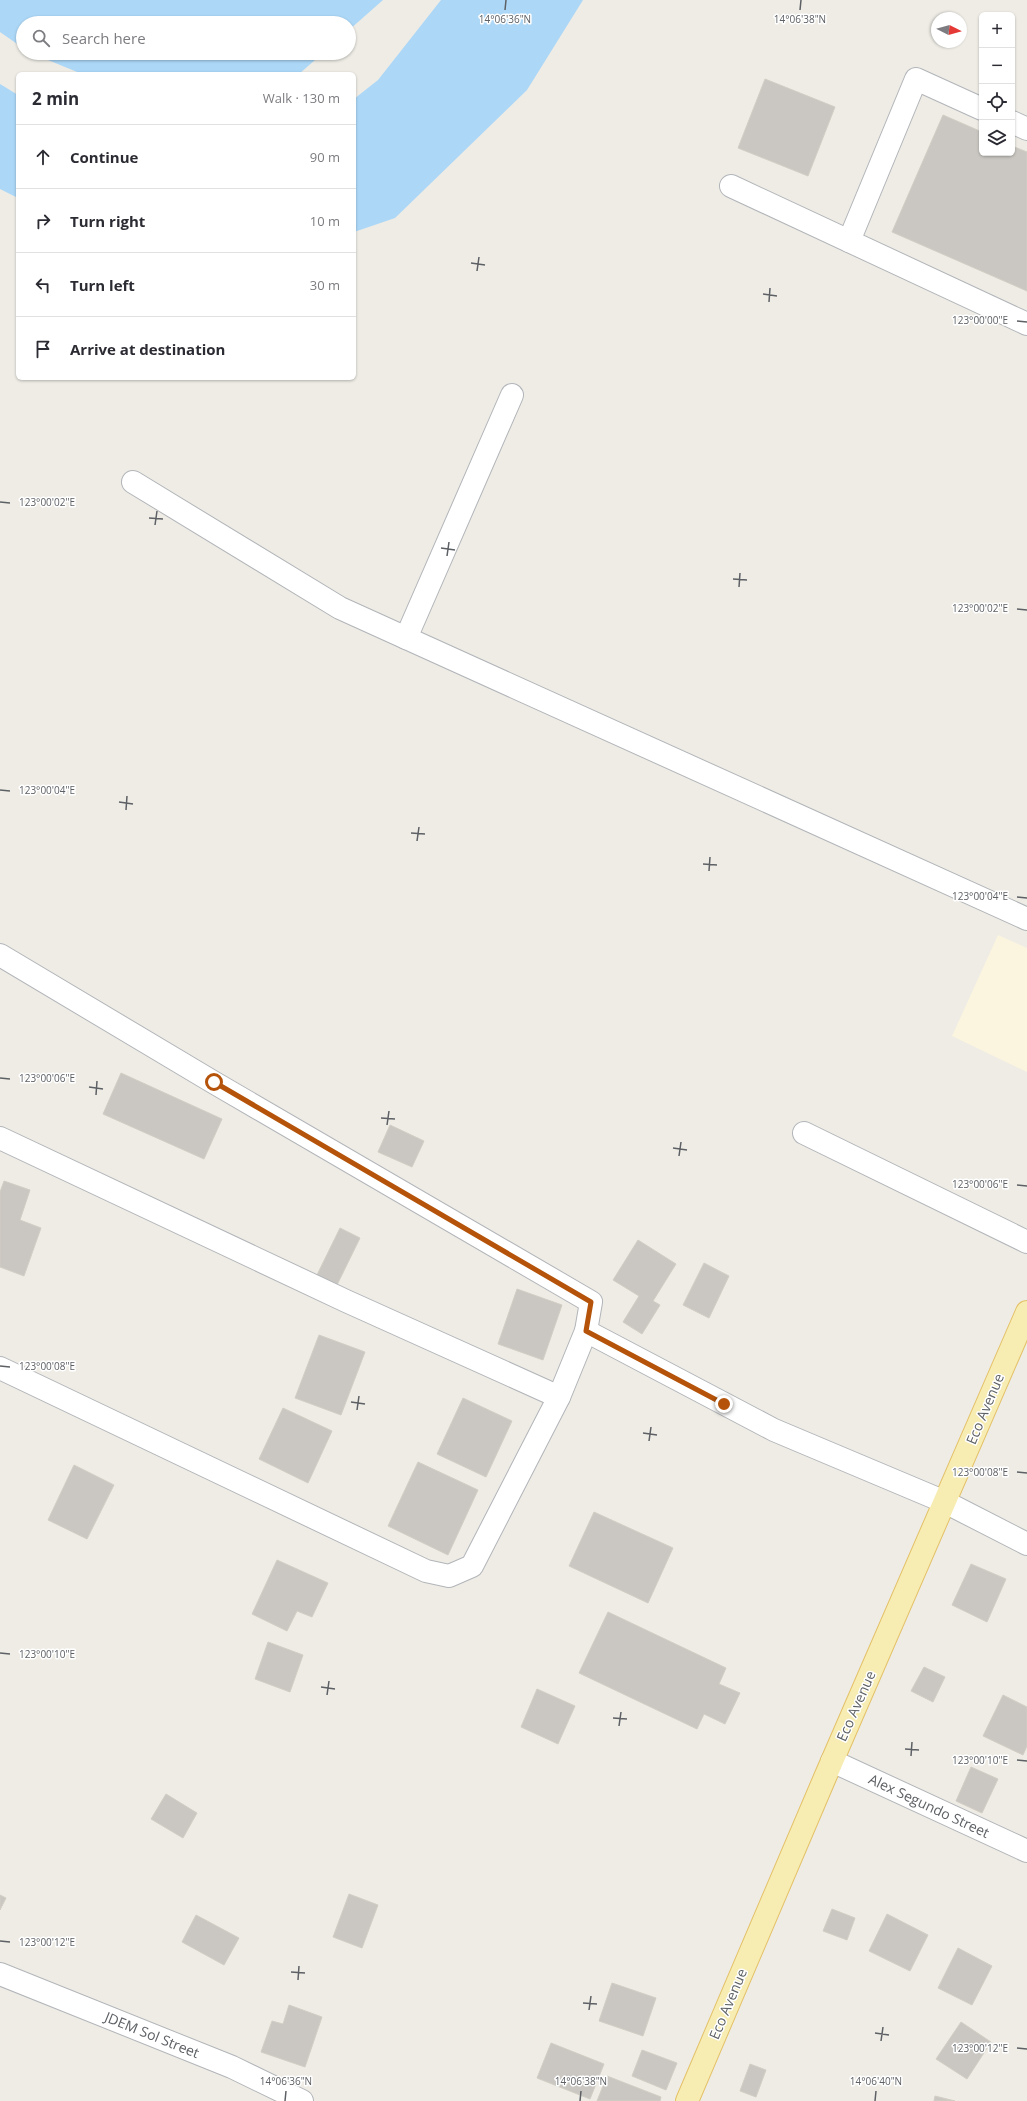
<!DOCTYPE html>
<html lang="en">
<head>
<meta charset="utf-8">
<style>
  :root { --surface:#fff; --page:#f7f7f7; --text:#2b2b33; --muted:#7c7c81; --line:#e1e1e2 }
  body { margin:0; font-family:"Open Sans",sans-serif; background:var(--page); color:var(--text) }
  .controls { position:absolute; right:12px; top:12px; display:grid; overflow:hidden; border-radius:6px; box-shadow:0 1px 3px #0004 }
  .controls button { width:36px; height:36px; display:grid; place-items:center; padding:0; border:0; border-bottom:1px solid var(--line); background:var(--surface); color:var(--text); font:20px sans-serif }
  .compass { position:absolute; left:931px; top:12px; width:36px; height:36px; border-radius:50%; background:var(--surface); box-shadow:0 1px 3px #0004; rotate:96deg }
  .stop { position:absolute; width:12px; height:12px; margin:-9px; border:3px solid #b45309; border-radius:50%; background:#fff }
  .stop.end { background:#b45309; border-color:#fff; box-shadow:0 1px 4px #0008 }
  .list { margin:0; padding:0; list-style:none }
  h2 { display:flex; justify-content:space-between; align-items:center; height:52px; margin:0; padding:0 16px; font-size:17px }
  h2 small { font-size:13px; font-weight:400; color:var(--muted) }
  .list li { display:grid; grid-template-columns:26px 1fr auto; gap:12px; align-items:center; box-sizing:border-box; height:64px; padding:0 16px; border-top:1px solid var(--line) }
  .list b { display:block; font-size:15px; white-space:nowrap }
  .list em { font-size:13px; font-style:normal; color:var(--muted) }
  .icon { flex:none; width:22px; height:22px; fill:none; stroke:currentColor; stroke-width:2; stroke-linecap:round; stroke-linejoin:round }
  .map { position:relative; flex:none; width:1027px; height:2101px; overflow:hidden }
  .search { position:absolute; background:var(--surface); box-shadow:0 1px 3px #0004; left:16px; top:16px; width:340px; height:44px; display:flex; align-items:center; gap:10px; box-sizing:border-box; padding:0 14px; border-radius:22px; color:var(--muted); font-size:15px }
  .panel { position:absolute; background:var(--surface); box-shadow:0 1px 3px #0004; left:16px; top:72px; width:340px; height:308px; border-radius:6px }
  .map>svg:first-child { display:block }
</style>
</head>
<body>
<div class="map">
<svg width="1027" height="2101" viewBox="0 0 1027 2101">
  <rect width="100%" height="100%" fill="#eeece5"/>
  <!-- commercial -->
  <polygon fill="#fbf4de" points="998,935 1027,948 1027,1072 952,1036"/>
  <!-- water -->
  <g fill="#acd7f7">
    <polygon points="0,0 383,0 349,30 349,23 23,23 23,48 0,32"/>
    <polygon points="441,0 583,0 527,90 395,218 354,232 354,99 378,80"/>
    <polygon points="31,53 323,53 299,74 82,74"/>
    <polygon points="0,84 18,95 18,198 0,189"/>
  </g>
  <!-- building -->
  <g fill="#cac7c2" stroke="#d2cec4">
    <polygon points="765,79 835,107 808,176 738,148"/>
    <polygon points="943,115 982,132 982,153 1012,153 1012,146 1027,152 1027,291 892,232"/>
    <polygon points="121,1073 222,1119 204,1159 103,1114"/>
    <polygon points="390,1125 424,1141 412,1167 378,1152"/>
    <polygon points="4,1181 30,1190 20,1220 41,1228 24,1276 0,1267 0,1192"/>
    <polygon points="340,1228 360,1238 336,1287 316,1277"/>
    <polygon points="638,1240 676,1264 653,1301 660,1305 642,1334 623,1322 639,1296 613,1280"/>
    <polygon points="704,1263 729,1276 709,1318 683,1305"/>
    <polygon points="517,1289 562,1305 543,1360 498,1344"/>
    <polygon points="319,1335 365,1352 341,1415 295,1398"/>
    <polygon points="463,1398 512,1421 486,1477 437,1454"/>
    <polygon points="283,1408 332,1431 308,1483 259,1459"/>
    <polygon points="418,1462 478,1490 448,1555 388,1526"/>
    <polygon points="74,1465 114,1485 87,1539 48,1520"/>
    <polygon points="594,1512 673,1548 648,1603 569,1566"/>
    <polygon points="277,1560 328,1583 312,1617 297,1611 287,1631 252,1614"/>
    <polygon points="971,1564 1006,1579 987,1622 952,1605"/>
    <polygon points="608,1612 726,1668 719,1684 740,1693 725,1724 704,1714 697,1729 579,1673"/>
    <polygon points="268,1642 303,1655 290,1692 255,1679"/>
    <polygon points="924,1667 945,1677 933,1702 911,1691"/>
    <polygon points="537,1689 575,1706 558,1744 521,1727"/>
    <polygon points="1003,1695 1027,1707 1027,1746 1023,1755 983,1736"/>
    <polygon points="971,1767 998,1779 982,1813 956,1801"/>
    <polygon points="166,1794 197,1813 183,1838 151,1819"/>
    <polygon points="349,1894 378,1905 362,1948 333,1937"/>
    <polygon points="0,1895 6,1898 0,1910"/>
    <polygon points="832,1909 855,1918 847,1940 823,1931"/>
    <polygon points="887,1914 928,1935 910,1971 869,1951"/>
    <polygon points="196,1915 239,1938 224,1965 182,1942"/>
    <polygon points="958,1948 992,1966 972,2005 938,1988"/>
    <polygon points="612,1983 656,1998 643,2036 599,2021"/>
    <polygon points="289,2005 322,2017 305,2067 261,2052 272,2021 283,2024"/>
    <polygon points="961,2022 991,2042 967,2079 936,2059"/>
    <polygon points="551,2043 604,2064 590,2099 537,2078"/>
    <polygon points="642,2050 677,2063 666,2090 632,2076"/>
    <polygon points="750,2064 766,2070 756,2097 740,2091"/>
    <polygon points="607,2076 661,2097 660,2101 597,2101"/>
    <polygon points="935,2096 955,2101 934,2101"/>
  </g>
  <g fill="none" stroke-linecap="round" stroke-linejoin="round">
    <!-- minor casing -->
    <g stroke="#b2b5b9" stroke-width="24">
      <g id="minor">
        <polyline points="1012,122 1027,129"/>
        <polyline points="731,186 1027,324"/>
        <polyline points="849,241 916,79 982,109"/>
        <polyline points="133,482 340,608 1027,919"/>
        <polyline points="406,638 512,395"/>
        <polyline points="0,955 213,1082 591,1302 586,1331 559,1397 472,1566 449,1576 426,1571 0,1368"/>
        <polyline points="804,1133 1027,1242"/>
        <polyline points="0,1138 346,1301 559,1397"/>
        <polyline points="586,1331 774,1430 945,1502 1027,1544"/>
        <polyline points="832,1761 1027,1851"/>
        <polyline points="0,1974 232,2067 302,2101"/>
      </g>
    </g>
    <!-- major casing -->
    <g stroke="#e4c168" stroke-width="24">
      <polyline id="major" points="687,2101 826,1775 1027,1312"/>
    </g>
    <!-- minor -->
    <use href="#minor" stroke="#fff" stroke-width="22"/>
    <!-- major -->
    <use href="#major" stroke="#f7ecb1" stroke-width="22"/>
  </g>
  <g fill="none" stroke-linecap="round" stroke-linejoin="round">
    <!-- route -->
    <polyline stroke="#b45309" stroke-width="5" points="214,1082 591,1302 586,1331 724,1404"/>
  </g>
  <!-- ticks -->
  <path fill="none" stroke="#5d6064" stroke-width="1.5" d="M 505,10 L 506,0M 800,10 L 801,0M 471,263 L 485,265M 477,271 L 479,257M 763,294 L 777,296M 769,302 L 770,288M 1017,321 L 1027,322M 0,502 L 10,503M 149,518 L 163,519M 155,525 L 157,511M 441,548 L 455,550M 447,556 L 449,542M 733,579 L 747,580M 739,587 L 740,573M 1017,609 L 1027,610M 0,790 L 10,791M 119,802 L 133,804M 126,810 L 127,796M 411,833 L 425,834M 417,841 L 419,827M 703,864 L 717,865M 709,871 L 710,857M 1017,897 L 1027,898M 0,1078 L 10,1079M 89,1087 L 103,1089M 96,1095 L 97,1081M 381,1118 L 395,1119M 387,1125 L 389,1111M 673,1148 L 687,1150M 679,1156 L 681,1142M 1017,1185 L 1027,1186M 0,1366 L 10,1367M 351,1402 L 365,1404M 357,1410 L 359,1396M 643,1433 L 657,1435M 649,1441 L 651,1427M 1017,1472 L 1027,1473M 0,1653 L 10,1654M 321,1687 L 335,1689M 327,1695 L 329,1681M 613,1718 L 627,1719M 619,1726 L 621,1712M 905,1749 L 919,1750M 911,1756 L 912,1742M 1017,1760 L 1027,1761M 0,1941 L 10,1942M 291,1972 L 305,1973M 298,1980 L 299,1966M 583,2003 L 597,2004M 589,2010 L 591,1996M 875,2033 L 889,2035M 881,2041 L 883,2027M 1017,2048 L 1027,2049M 285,2101 L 286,2091M 580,2101 L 581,2091M 875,2101 L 876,2091"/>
  <g text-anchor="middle" stroke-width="3" stroke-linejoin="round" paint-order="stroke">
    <!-- street labels -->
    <g font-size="14" fill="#5d6064" stroke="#fff">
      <text transform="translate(985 1409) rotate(-67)" y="5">Eco Avenue</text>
      <text transform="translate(856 1706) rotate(-66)" y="5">Eco Avenue</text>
      <text transform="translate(929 1806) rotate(25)" y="5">Alex Segundo Street</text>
      <text transform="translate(728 2004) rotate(-67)" y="5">Eco Avenue</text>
      <text transform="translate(152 2035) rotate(22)" y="5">JDEM Sol Street</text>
    </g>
  </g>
  <g font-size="10" text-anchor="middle" fill="#5d6064" stroke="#fff" stroke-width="3" stroke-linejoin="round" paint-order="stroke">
    <text x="505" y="23">14°06'36"N</text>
    <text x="800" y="23">14°06'38"N</text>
    <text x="980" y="324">123°00'00"E</text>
    <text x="47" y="506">123°00'02"E</text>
    <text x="980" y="612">123°00'02"E</text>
    <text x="47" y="794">123°00'04"E</text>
    <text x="980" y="900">123°00'04"E</text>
    <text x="47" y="1082">123°00'06"E</text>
    <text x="980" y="1188">123°00'06"E</text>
    <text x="47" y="1370">123°00'08"E</text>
    <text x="980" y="1476">123°00'08"E</text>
    <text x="47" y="1658">123°00'10"E</text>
    <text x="980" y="1764">123°00'10"E</text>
    <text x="47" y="1946">123°00'12"E</text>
    <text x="980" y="2052">123°00'12"E</text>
    <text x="286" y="2085">14°06'36"N</text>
    <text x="581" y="2085">14°06'38"N</text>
    <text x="876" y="2085">14°06'40"N</text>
  </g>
</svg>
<div class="controls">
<button>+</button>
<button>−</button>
<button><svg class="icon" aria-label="locate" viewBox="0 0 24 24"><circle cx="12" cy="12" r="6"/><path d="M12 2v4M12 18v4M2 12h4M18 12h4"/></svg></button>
<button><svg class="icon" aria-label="layers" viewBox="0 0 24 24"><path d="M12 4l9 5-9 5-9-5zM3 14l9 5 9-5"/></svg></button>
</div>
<svg class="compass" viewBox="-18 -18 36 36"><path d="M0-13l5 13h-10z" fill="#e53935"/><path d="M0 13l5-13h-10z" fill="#7c7c81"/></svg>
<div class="stop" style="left:214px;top:1082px"></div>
<div class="stop end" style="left:724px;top:1404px"></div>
<div class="search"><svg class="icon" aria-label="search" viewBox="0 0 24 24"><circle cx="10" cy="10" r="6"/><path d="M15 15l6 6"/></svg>Search here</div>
<section class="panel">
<h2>2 min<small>Walk · 130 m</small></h2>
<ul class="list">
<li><svg class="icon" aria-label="ahead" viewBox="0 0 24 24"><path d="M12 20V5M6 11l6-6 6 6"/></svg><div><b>Continue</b></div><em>90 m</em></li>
<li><svg class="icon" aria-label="right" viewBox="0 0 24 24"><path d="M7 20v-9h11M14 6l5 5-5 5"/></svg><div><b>Turn right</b></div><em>10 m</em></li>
<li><svg class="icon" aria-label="left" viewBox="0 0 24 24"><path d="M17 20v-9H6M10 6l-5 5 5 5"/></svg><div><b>Turn left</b></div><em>30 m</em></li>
<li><svg class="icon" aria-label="arrive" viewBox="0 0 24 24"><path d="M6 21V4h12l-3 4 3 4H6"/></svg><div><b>Arrive at destination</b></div></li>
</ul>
</section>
</div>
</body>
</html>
